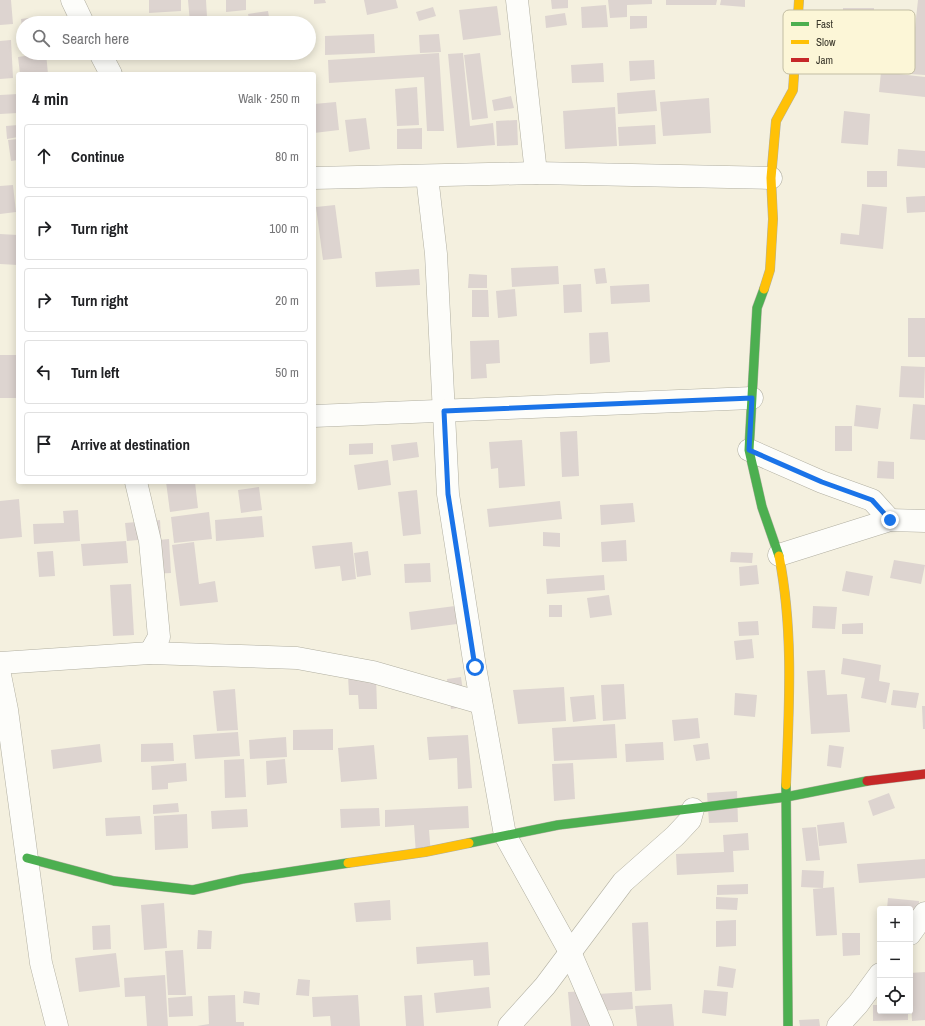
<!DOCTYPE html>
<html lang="en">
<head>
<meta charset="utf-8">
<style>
  :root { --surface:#fff; --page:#f2f2f2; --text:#202124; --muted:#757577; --line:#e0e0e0 }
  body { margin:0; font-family:"Archivo Narrow",sans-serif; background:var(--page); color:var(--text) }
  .controls { position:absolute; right:12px; bottom:12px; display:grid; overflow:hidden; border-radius:4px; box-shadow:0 2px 10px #0003 }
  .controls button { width:36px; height:36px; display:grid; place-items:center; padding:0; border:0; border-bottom:1px solid var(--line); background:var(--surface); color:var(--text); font:20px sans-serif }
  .stop { position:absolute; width:12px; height:12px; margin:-9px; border:3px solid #1a73e8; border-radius:50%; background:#fff }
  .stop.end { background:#1a73e8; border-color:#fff; box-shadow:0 1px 4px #0008 }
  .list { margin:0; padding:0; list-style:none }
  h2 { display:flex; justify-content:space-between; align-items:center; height:52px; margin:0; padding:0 16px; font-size:17px }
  h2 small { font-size:13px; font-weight:400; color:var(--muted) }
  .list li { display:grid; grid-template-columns:26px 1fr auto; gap:12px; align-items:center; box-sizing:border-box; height:64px; margin:0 8px 8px; padding:0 8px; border:1px solid var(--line); border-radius:4px }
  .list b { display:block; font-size:15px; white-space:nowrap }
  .list em { font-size:13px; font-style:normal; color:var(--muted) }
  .icon { flex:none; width:22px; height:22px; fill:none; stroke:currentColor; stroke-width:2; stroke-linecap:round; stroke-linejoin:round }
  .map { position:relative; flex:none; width:925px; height:1026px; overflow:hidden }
  .search { position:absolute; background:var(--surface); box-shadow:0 2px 10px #0003; left:16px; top:16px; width:300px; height:44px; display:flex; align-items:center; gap:10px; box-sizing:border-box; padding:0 14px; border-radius:22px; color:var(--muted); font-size:15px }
  .panel { position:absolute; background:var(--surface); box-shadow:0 2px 10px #0003; left:16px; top:72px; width:300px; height:412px; border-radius:4px }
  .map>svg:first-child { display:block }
</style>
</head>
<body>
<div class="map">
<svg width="925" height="1026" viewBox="0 0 925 1026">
  <rect width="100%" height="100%" fill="#f4f0df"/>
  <!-- building -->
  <g fill="#ddd4d0">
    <polygon points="0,0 11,0 13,24 0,25"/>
    <polygon points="149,0 181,0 181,11 149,13"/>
    <polygon points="188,0 206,0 207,17 225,16 226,23 190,23"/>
    <polygon points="226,0 246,0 246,10 226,12"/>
    <polygon points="314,0 325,0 326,3 314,4"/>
    <polygon points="364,0 396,0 398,8 367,15"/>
    <polygon points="551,0 568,0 568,8 552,9"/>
    <polygon points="608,0 652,0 652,4 627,5 627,17 610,18"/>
    <polygon points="666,0 717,0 716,5 666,5"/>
    <polygon points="721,0 745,0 745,7 720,5"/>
    <polygon points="918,0 925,0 925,75 910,74"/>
    <polygon points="606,5 608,27 582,28 581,7"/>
    <polygon points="497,6 501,35 463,40 459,10"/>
    <polygon points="433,7 436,16 419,21 416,12"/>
    <polygon points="843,8 874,8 874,23 843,22"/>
    <polygon points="268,11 270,23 250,23 248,14"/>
    <polygon points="565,13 567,25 546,28 545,16"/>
    <polygon points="42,16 43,23 23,23 22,28 21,19"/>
    <polygon points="630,16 647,16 647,28 630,29"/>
    <polygon points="247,17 248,23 231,23 230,18"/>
    <polygon points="374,34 375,53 325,55 325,36"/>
    <polygon points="439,34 441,52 420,53 419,35"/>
    <polygon points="11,40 13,78 0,79 0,41"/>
    <polygon points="46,53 48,74 20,74 18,57"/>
    <polygon points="153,53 187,53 187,56 153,58"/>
    <polygon points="191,53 227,53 227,54 192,57"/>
    <rect x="232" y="53" width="17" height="3"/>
    <polygon points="439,53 444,131 427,131 424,77 329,83 328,60"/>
    <polygon points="463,53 470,126 493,123 495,145 457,148 448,54"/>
    <polygon points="480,53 488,118 472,120 464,55"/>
    <polygon points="654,60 655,79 630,81 629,61"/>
    <polygon points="603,63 604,82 572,83 571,65"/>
    <polygon points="881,72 925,77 925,97 879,92"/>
    <polygon points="417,87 419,125 397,126 395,89"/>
    <polygon points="655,90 657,111 618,114 617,93"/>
    <polygon points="18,94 18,113 0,114 0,95"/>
    <polygon points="511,96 514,108 494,111 492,100"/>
    <polygon points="709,98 711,133 663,136 660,102"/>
    <polygon points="336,102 339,130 314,133 314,104"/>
    <polygon points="615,107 617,146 565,149 563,111"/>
    <polygon points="844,111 870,114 868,145 841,143"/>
    <polygon points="366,118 370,149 349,152 345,120"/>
    <polygon points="517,120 518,145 497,146 496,121"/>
    <polygon points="18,125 18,137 7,139 6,126"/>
    <polygon points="655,125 656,144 619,146 618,127"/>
    <polygon points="422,128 422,149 397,149 397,129"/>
    <polygon points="18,139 18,160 11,161 8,140"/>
    <polygon points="898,149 925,151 925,168 897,166"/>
    <rect x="867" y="171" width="20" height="16"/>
    <polygon points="13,185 16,212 0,214 0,186"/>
    <polygon points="925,196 925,212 907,213 906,197"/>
    <polygon points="862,204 887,207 883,249 840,244 841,233 859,235"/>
    <polygon points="335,205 342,258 323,260 316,207"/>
    <polygon points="0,234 18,235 18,265 0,264"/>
    <polygon points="558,266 559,284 512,287 511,268"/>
    <polygon points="605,268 607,283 596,284 594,269"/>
    <polygon points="419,269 420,285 376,287 375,272"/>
    <polygon points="469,274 487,275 487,288 468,288"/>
    <polygon points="581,284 582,312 564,313 563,285"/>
    <polygon points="649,284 650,302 611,304 610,286"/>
    <polygon points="515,289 517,316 498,318 496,291"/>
    <polygon points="472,290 488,290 489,317 472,317"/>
    <rect x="908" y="318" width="17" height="39"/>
    <polygon points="608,332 610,362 590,364 589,333"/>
    <polygon points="499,340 500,363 486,364 487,378 471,379 470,341"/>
    <rect x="0" y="355" width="18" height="43"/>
    <polygon points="901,366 925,367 924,398 899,397"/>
    <polygon points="913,404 925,405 925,440 910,439"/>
    <polygon points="856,405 881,408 878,429 854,426"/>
    <rect x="835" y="426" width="17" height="25"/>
    <polygon points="577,431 579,476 562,477 560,432"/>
    <polygon points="522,440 525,486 499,488 498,468 491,469 489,442"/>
    <polygon points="417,442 419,457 393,461 391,445"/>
    <polygon points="373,443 373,454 349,455 349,444"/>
    <polygon points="388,460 391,485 358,490 354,465"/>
    <polygon points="878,461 894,462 894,479 877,478"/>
    <polygon points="166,482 195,482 198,508 170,512"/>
    <polygon points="259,487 262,510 241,513 238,490"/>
    <polygon points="417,490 421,534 403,536 398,492"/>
    <polygon points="19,499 22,537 0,539 0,501"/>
    <polygon points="560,501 562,519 489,527 487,509"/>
    <polygon points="633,503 635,522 601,525 600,505"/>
    <polygon points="78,510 80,541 34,544 33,524 64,523 63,511"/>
    <polygon points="209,512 212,539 174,543 171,517"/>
    <polygon points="262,516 264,537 216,541 215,520"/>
    <polygon points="160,520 161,538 127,541 125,523"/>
    <polygon points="543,532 560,533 560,547 543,546"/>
    <polygon points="169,539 171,573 150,574 148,541"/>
    <polygon points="626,540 627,561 602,562 601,542"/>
    <polygon points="126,541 128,563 83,566 81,544"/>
    <polygon points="194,542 199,584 215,581 218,602 180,606 172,545"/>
    <polygon points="352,542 356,579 342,581 340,566 315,569 312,546"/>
    <polygon points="53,551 55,576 39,577 37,552"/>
    <polygon points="368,551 371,575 357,577 354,553"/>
    <polygon points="731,552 753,553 752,563 730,562"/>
    <polygon points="894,560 925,565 921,584 890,578"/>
    <polygon points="430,563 431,582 405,583 404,564"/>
    <polygon points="757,565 759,584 740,586 739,567"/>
    <polygon points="846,571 873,576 869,596 842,591"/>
    <polygon points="604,575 605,590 547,594 546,579"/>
    <polygon points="131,584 134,635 113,636 110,585"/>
    <polygon points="609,595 612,615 590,618 587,598"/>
    <rect x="549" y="605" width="13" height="12"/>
    <polygon points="455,606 457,624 411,630 409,612"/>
    <polygon points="813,606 837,607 835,629 812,628"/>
    <polygon points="758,621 759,635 739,636 738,622"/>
    <polygon points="863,623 863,634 842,634 842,624"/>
    <polygon points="752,639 754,658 736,660 734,641"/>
    <polygon points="843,658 881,665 879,681 890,683 886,703 861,698 865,678 841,674"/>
    <polygon points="825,670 827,695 847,694 850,732 811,734 807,671"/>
    <polygon points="376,675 377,709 359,709 358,695 349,695 348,676"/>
    <polygon points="461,677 465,707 451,709 447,679"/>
    <polygon points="624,684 626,719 603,721 601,685"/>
    <polygon points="564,687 566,721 518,724 513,690"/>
    <polygon points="235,689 238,730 217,731 213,691"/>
    <polygon points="893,690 919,693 916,708 891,705"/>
    <polygon points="735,693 757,695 755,717 734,715"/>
    <polygon points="594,695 596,719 573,722 570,697"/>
    <polygon points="922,706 925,706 925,729 923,729"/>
    <polygon points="698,718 700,738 674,741 672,720"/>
    <polygon points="615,724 617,758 554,761 552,728"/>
    <polygon points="333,729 333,750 293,750 293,730"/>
    <polygon points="238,732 240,756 195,759 193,735"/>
    <polygon points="468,735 472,788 458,789 457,758 429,760 427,737"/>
    <polygon points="286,737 287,757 250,759 249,740"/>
    <polygon points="663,742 664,760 626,762 625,744"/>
    <polygon points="173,743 174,761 141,762 141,744"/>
    <polygon points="708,743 710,759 696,761 693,745"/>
    <polygon points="100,744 102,762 53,769 51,750"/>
    <polygon points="374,745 377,779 341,782 338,748"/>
    <polygon points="829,745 844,747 841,768 827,766"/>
    <polygon points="244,759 246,797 225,798 224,760"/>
    <polygon points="285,759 287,783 267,785 266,761"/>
    <polygon points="186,763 187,781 168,783 168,789 152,790 151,766"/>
    <polygon points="573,763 575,799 554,801 552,764"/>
    <polygon points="737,791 738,822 709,823 707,793"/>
    <polygon points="889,793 895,808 873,816 868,801"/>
    <polygon points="178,803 179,812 153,814 153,805"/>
    <polygon points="468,806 469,828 429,830 431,855 416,855 414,825 385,827 385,810"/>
    <polygon points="379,808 380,826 341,828 340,809"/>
    <polygon points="247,809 248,827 212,829 211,811"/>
    <polygon points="187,814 188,848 155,850 154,816"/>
    <polygon points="140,816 142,834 106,836 105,818"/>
    <polygon points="844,822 847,843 819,846 817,825"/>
    <polygon points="816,827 820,860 806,861 802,828"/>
    <polygon points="748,833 749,850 733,851 734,872 677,875 676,854 724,852 723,835"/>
    <polygon points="925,859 925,878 859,883 857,864"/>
    <polygon points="802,870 824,871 823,888 801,887"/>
    <polygon points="748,884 748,894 717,895 717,885"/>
    <polygon points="834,887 837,935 816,936 813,889"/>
    <polygon points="716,897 738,898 737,910 716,909"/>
    <polygon points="888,898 919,901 917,924 910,923 910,909 887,909"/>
    <polygon points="390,900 391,920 356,922 354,903"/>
    <polygon points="164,903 167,948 144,950 141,905"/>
    <polygon points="736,920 736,946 716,947 716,921"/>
    <polygon points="648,922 651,990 635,991 632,923"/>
    <polygon points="110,925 111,949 93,950 92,926"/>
    <polygon points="198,930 212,931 211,949 197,949"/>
    <polygon points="842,933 860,933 860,955 843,956"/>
    <polygon points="488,942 490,975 474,976 473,960 417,964 416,947"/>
    <polygon points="183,950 186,995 168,995 165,951"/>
    <polygon points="116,953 120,987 79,992 75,958"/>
    <polygon points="719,966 736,969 733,988 717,986"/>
    <polygon points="925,972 925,1020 912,1021 910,973"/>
    <polygon points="165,975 168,1026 147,1026 145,996 125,997 124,978"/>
    <polygon points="298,979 310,980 309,996 296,995"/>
    <polygon points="489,987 491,1008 436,1013 434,993"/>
    <polygon points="704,990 728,992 726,1016 702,1013"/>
    <polygon points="244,991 260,993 259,1005 243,1003"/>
    <polygon points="588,991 591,1026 571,1026 568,992"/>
    <polygon points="632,992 633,1009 598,1011 597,994"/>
    <polygon points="235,995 236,1022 244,1022 244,1026 197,1026 209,1024 208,996"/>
    <polygon points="358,995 360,1026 331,1026 330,1016 313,1017 312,997"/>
    <polygon points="422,995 424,1026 406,1026 404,996"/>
    <polygon points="192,996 193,1016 169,1017 168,998"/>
    <polygon points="672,1004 674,1026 637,1026 635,1006"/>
    <polygon points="873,1005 880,1005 880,1011 908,1011 908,1020 873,1021"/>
    <polygon points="819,1019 820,1026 800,1026 799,1020"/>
  </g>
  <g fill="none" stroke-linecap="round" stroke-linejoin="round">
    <!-- street casing -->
    <g stroke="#b1afa1" stroke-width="23">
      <g id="street">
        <polyline points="72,0 83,23"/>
        <polyline points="517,0 536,173"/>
        <polyline points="100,53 111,74"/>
        <polyline points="427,176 436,254 448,494 475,667 505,835 570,952 602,1026"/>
        <polyline points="314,178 536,173 771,178"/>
        <polyline points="314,416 752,398"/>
        <polyline points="749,450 822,482 872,500 890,520"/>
        <polyline points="136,482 150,541 159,637 150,653"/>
        <polyline points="779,555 890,520 925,521"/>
        <polyline points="0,663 150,653 297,658 373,672 481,703"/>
        <polyline points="0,675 7,710 41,963 57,1026"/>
        <polyline points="910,934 925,913"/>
        <polyline points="509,1026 545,986 623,882 675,836 690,820 693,809"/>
        <polyline points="838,1026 858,1004 880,974"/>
      </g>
    </g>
    <!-- fast casing -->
    <g stroke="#b1afa1" stroke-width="10">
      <g id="fast">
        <polyline points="764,289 757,308 749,450 762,507 779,556"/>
        <polyline points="786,785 788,1026"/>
        <polyline points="469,843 558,825 786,797 867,781"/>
        <polyline points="27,858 114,881 193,890 242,879 348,863"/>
      </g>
    </g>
    <!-- slow casing -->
    <g stroke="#b1afa1" stroke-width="10">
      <g id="slow">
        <polyline points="764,289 770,270 773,219 771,178 776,121 793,90 799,0"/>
        <path d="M 779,556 C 794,632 789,709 786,785"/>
        <polyline points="348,863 425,852 469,843"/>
      </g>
    </g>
    <!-- jam casing -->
    <g stroke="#b1afa1" stroke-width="10">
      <polyline id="jam" points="867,781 925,774"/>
    </g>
    <!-- street -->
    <use href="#street" stroke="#fdfdfa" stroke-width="22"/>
    <!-- fast -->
    <use href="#fast" stroke="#4caf50" stroke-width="9"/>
    <!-- slow -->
    <use href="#slow" stroke="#ffc107" stroke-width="9"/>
    <!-- jam -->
    <use href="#jam" stroke="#c62828" stroke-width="9"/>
  </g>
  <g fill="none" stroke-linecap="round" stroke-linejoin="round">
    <!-- route -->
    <polyline stroke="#1a73e8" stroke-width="5" points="475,667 448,494 444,411 752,398 749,450 822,482 872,500 890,520"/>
  </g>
  <!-- legend -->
  <rect x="783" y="10" width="132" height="64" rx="6" fill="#fcf6d7" stroke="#c2bda3" stroke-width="1"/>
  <rect x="791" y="22" width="18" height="4" fill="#4caf50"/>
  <rect x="791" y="40" width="18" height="4" fill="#ffc107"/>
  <rect x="791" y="58" width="18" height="4" fill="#c62828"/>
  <g font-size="11" fill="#3a372b">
    <text x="816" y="28">Fast</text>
    <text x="816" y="46">Slow</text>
    <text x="816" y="64">Jam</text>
  </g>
</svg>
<div class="controls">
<button>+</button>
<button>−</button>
<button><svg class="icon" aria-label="locate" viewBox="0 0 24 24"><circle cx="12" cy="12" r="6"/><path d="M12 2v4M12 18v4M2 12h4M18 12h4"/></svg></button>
</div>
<div class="stop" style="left:475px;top:667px"></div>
<div class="stop end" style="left:890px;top:520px"></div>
<div class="search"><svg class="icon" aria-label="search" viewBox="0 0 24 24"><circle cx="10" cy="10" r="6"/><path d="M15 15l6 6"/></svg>Search here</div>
<section class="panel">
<h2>4 min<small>Walk · 250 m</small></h2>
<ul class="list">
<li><svg class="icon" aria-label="ahead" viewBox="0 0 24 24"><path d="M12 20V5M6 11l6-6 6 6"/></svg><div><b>Continue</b></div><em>80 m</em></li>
<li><svg class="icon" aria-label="right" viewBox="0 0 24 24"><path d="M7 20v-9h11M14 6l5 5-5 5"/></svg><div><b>Turn right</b></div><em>100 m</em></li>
<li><svg class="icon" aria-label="right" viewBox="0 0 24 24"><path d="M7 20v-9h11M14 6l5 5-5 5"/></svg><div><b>Turn right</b></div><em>20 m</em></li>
<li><svg class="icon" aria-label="left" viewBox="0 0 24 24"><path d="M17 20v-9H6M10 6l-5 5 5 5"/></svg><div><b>Turn left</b></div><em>50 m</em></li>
<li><svg class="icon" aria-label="arrive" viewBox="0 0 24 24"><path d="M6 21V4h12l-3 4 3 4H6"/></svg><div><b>Arrive at destination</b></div></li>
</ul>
</section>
</div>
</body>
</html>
